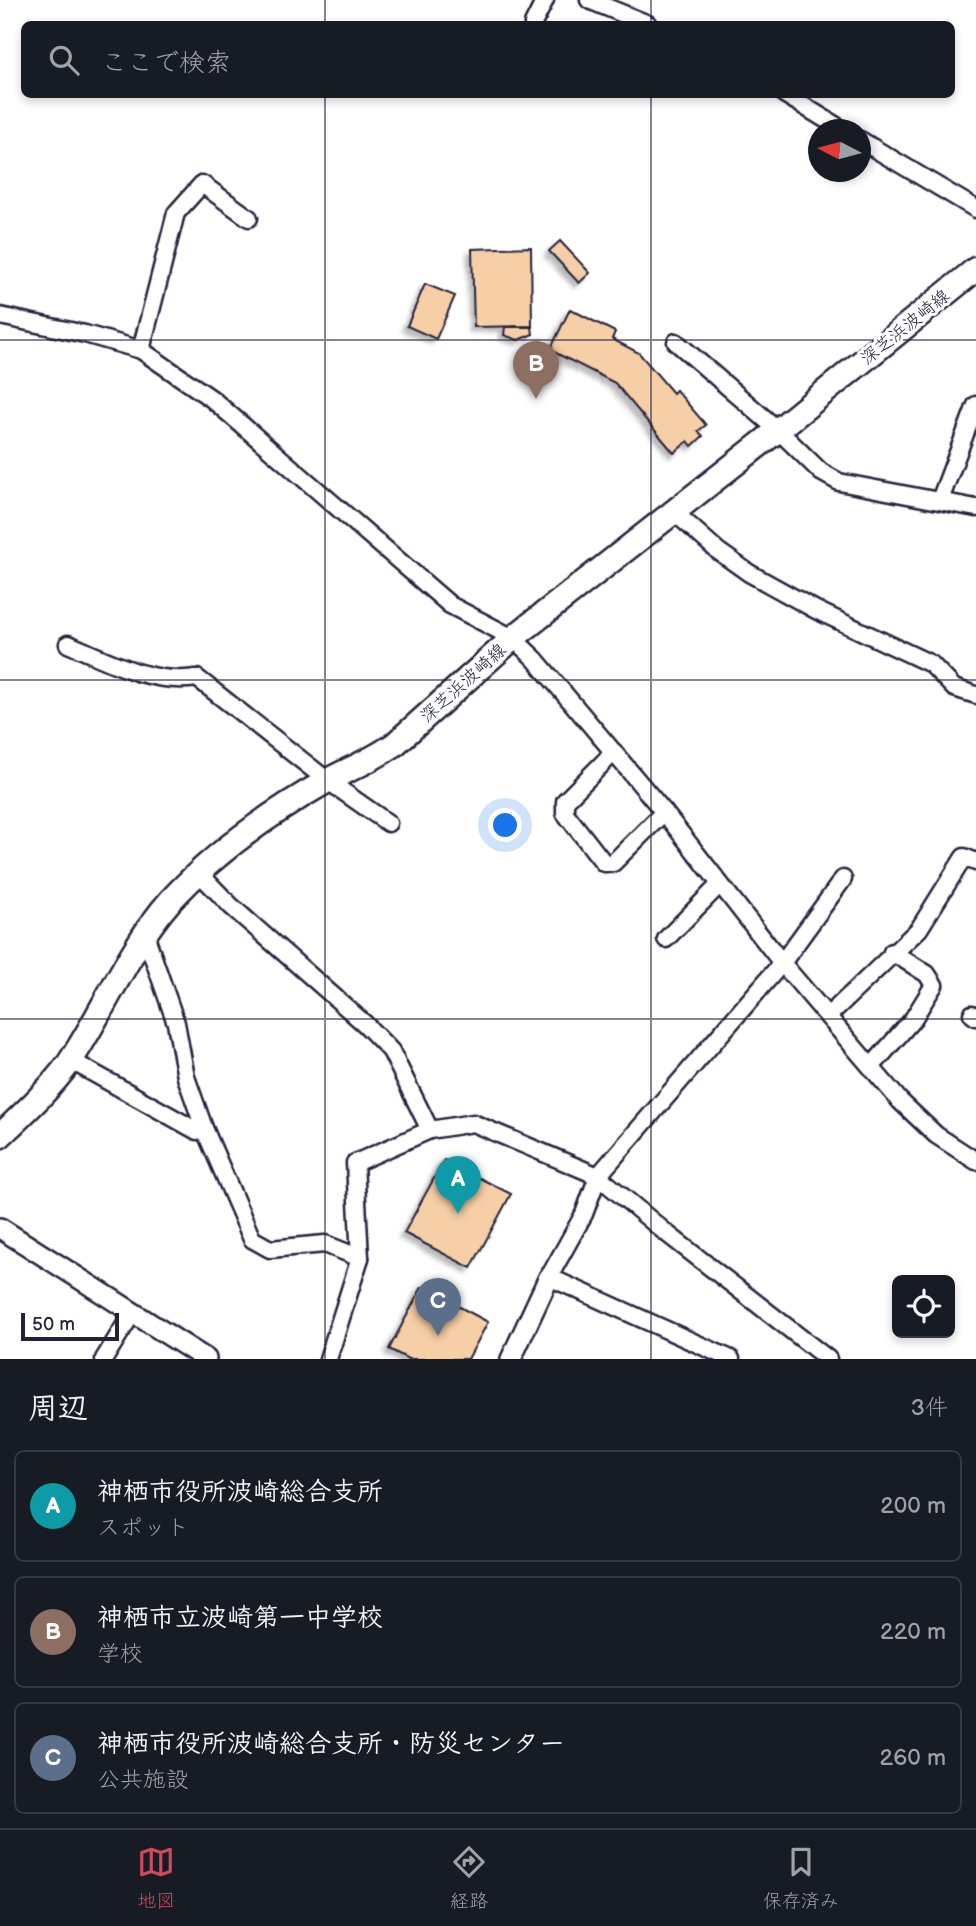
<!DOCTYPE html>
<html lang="ja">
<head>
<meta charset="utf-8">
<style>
  :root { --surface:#171b24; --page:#20242c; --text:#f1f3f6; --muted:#9ea1a6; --line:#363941; --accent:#d1495b }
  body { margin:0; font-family:"Balsamiq Sans","Klee One",sans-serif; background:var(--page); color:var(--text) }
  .controls { position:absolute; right:21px; bottom:21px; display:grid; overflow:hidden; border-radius:10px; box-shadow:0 4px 10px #0003 }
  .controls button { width:63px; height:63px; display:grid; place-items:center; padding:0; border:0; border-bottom:2px solid var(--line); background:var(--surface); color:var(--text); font:35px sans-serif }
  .compass { position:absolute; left:808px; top:119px; width:63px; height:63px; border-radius:50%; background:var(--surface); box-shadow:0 4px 10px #0003; rotate:276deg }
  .scale { position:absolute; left:21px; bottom:18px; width:98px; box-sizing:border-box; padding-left:7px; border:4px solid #22223b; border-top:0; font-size:19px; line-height:24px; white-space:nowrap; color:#22223b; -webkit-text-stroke:5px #fff; paint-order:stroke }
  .you { position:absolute; left:506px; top:826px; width:24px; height:24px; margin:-18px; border:5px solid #fff; border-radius:50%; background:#1a73e8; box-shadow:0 0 0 10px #1a73e833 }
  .badge { display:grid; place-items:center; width:46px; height:46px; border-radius:50%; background:var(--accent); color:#fff; font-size:23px; font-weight:700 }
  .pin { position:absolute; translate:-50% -58px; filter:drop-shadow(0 2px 4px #0008) }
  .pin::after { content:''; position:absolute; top:37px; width:24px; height:21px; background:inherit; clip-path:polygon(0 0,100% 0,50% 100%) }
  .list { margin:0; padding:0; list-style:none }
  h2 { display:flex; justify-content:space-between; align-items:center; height:91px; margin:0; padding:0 28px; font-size:30px }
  h2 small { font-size:23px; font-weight:400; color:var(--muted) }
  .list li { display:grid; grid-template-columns:46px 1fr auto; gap:21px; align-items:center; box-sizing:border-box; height:112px; margin:0 14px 14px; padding:0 14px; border:2px solid var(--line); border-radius:10px }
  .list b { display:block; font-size:26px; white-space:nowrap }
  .list p { margin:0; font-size:23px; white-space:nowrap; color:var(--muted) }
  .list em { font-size:23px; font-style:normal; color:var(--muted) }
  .icon { flex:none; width:38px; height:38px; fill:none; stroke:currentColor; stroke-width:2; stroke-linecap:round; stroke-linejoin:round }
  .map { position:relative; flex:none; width:976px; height:1359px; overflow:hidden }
  .search { position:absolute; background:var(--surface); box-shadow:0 4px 10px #0003; left:21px; right:21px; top:21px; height:77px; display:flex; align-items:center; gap:18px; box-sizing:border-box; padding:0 24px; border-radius:10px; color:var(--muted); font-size:26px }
  .sheet { height:469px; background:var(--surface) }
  nav { display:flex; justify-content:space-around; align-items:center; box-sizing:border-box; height:98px; border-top:2px solid var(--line); background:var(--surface); font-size:19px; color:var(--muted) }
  nav a { display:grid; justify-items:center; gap:4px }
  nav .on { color:var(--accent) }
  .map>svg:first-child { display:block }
</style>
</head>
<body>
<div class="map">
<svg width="976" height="1359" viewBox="0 0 976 1359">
  <defs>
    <filter id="shadow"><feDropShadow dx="-4.5" dy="4.5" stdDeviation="2" flood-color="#0004"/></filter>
  </defs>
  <rect width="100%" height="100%" fill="#fff"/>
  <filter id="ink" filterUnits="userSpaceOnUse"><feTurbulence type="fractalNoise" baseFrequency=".0143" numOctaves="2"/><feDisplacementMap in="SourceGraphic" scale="14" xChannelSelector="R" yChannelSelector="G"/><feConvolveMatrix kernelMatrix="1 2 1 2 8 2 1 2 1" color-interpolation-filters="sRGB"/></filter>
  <g filter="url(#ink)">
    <!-- building -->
    <g fill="#f7cfa6" stroke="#22223b" stroke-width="2" filter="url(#shadow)">
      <polygon points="560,241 590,273 579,283 549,251"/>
      <polygon points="531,247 532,326 474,327 472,249"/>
      <polygon points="425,284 455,296 436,339 407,326"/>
      <polygon points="570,309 615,332 612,339 639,353 673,393 676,390 706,425 698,431 703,436 692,446 688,441 674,453 615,383 550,350"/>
      <polygon points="505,327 532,327 533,334 518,340 504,335"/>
      <polygon points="444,1160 511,1194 471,1268 404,1233"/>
      <polygon points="422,1287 488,1322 468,1359 408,1359 389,1349"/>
    </g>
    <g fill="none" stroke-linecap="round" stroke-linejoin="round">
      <!-- minor casing -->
      <g stroke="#22223b" stroke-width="21">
        <g id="minor">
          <polyline points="589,0 648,24"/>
          <polyline points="533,24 545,0"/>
          <polyline points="784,94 843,130"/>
          <polyline points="860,140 976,209"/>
          <polyline points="0,316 85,334 141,350 212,399 450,605 513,638 535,659 664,812 782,963 900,1101 936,1135 976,1161"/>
          <polyline points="676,342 778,430 821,472 839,482 976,508"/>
          <polyline points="141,350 176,213 202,184 249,218"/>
          <polyline points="940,500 976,405"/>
          <polyline points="673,511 718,551 749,573 816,610 931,664 954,688 976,695"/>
          <path d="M 68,644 C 110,661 151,685 197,678 L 328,781 L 388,823"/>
          <polyline points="614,752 565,801 565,813 604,863 613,863 664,812"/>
          <polyline points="199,873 231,906 365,1024 391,1051 430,1130"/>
          <polyline points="145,934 176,1023 186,1077 204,1128 252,1239 270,1249 325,1244 360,1258 355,1163 430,1130 473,1123 598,1176 665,1232 828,1359"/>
          <polyline points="666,939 720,884"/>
          <polyline points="972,1014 976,1017"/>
          <polyline points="828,1016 919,929 964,857 976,862"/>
          <polyline points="70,1060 197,1131 204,1128"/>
          <polyline points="872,1066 913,1019 934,985 927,974 892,952"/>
          <polyline points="104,1359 133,1312"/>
          <polyline points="328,1359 360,1258"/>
          <polyline points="731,1359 549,1277 584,1214 598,1176 782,963 843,879"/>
        </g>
      </g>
      <!-- tertiary casing -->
      <g stroke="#22223b" stroke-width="24">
        <g id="tertiary">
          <polyline points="0,1228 206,1359"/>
          <polyline points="511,1359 549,1277"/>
        </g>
      </g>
      <!-- secondary casing -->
      <g stroke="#22223b" stroke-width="28">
        <path id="secondary" d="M 0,1136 C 24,1113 49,1090 69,1063 C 104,1011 128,949 170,901 C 214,853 269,814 325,782 C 349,769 373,760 395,744 L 513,638 L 778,430 L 976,269"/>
      </g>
      <!-- minor -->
      <use href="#minor" stroke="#fff" stroke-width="16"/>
      <!-- tertiary -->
      <use href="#tertiary" stroke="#fff" stroke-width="19"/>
      <!-- secondary -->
      <use href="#secondary" stroke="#fff" stroke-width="23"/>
    </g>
  </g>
  <!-- grid -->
  <path fill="none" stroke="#22223b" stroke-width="2" stroke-opacity="0.55" d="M 325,0 L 325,24M 651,0 L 651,24M 325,94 L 325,1359M 651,94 L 651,1359M 0,340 L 976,340M 0,680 L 976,680M 0,1019 L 976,1019"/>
  <g text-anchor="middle" stroke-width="6" stroke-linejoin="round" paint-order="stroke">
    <!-- street labels -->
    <g font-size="18" fill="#22223b" stroke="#fff">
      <text transform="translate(905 327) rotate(-39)" y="6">深芝浜波崎線</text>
      <text transform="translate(463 683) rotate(-42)" y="6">深芝浜波崎線</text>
    </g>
  </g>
</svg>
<div class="controls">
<button><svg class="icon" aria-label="locate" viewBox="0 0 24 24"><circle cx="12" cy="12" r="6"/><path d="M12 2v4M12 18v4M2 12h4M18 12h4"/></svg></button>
</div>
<svg class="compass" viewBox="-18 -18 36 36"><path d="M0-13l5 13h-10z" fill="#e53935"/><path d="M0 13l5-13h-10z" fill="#9ea1a6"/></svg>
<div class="scale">50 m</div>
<div class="you"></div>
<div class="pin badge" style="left:458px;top:1214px;background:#0f9aa8">A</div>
<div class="pin badge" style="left:536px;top:399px;background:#8d6e63">B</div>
<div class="pin badge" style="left:438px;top:1336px;background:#5c6f8a">C</div>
<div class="search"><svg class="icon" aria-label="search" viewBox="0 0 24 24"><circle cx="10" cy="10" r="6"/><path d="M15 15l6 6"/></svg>ここで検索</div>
</div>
<section class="sheet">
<h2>周辺<small>3件</small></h2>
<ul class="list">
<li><span class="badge" style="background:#0f9aa8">A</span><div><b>神栖市役所波崎総合支所</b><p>スポット</p></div><em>200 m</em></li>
<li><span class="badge" style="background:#8d6e63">B</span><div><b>神栖市立波崎第一中学校</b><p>学校</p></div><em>220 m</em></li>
<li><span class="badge" style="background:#5c6f8a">C</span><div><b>神栖市役所波崎総合支所・防災センター</b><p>公共施設</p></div><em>260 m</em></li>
</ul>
</section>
<nav>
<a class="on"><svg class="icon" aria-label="map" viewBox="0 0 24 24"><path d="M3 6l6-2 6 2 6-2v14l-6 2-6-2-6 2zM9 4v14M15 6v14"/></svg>地図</a>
<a><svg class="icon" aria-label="directions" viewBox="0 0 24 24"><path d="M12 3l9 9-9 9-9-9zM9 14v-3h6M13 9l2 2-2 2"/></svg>経路</a>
<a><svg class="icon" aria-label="saved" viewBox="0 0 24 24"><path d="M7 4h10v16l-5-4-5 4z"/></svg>保存済み</a>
</nav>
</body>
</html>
